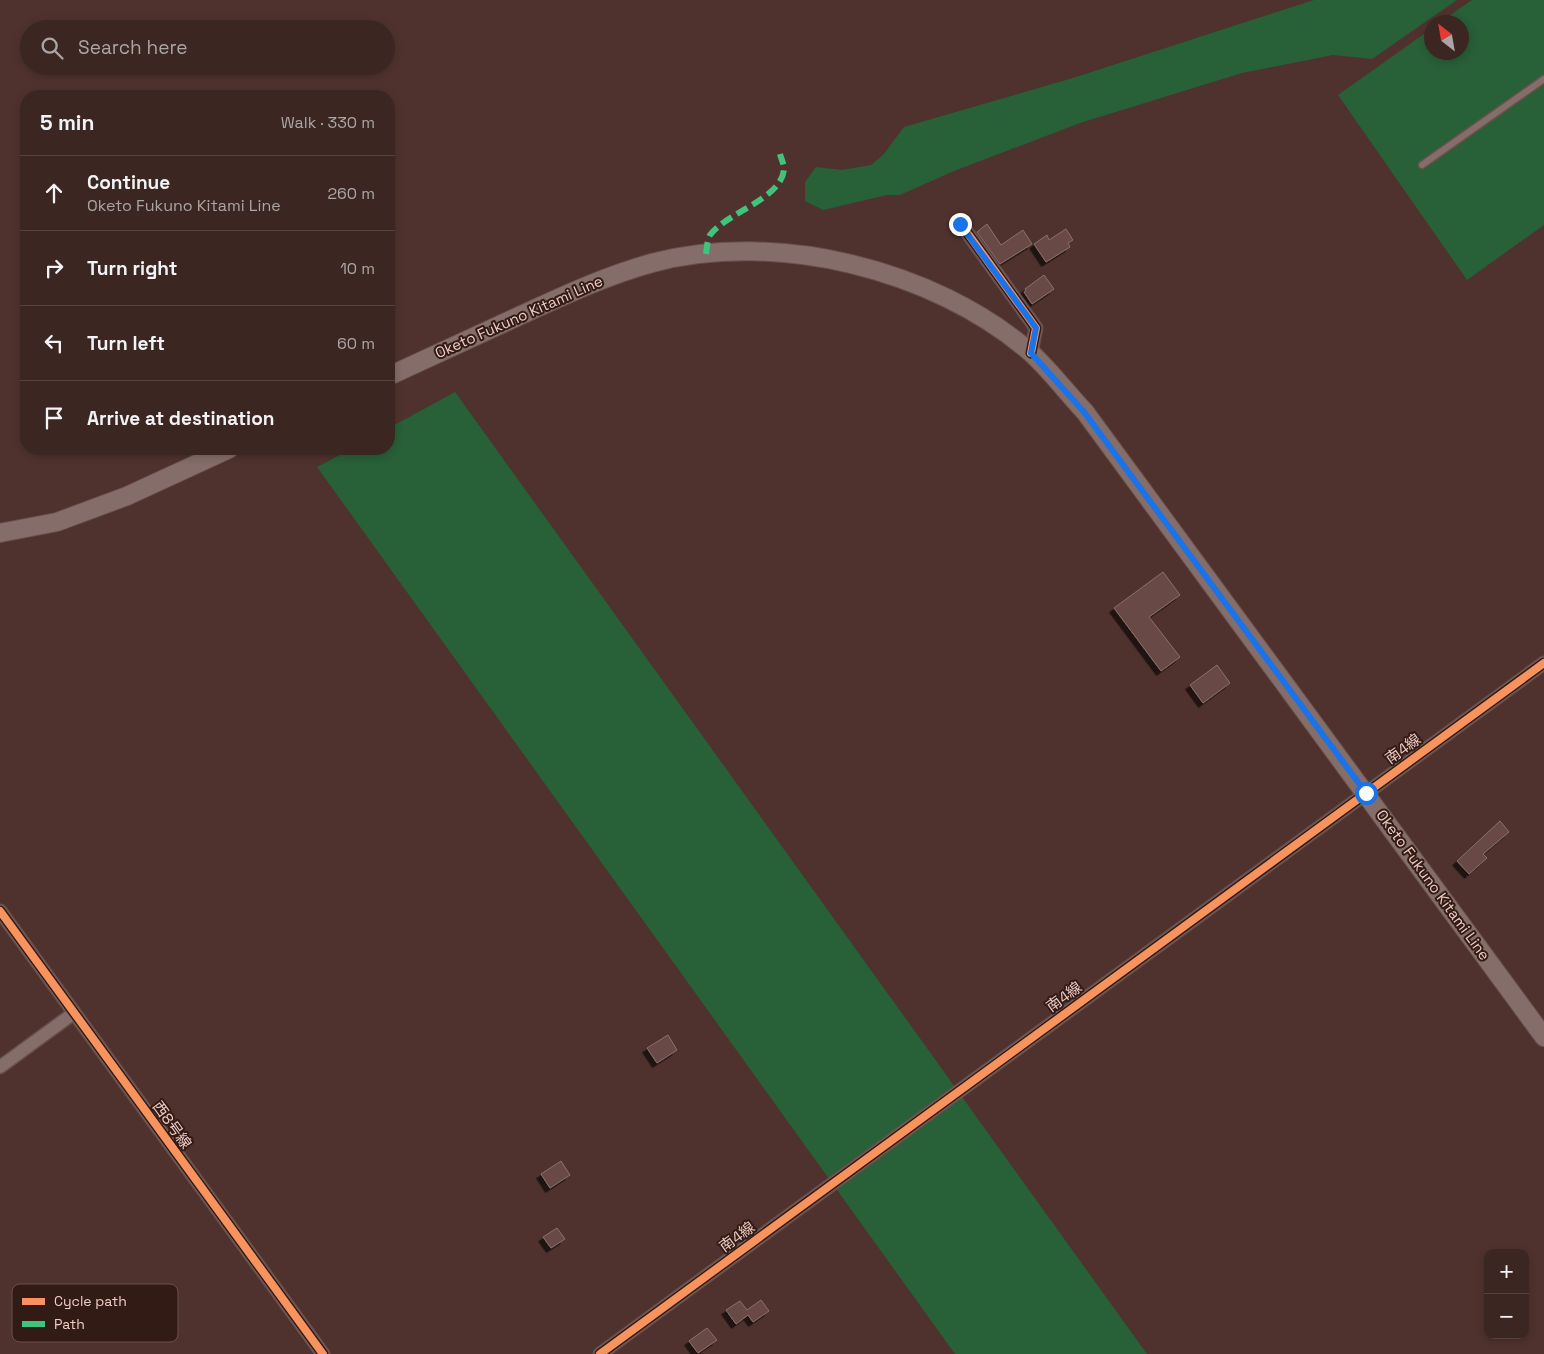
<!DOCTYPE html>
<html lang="en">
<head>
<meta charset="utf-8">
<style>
  :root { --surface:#3b2622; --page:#422e2a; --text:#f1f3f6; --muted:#aca5a5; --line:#544340 }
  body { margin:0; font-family:"Space Grotesk","Noto Sans JP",sans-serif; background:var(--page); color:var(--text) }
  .controls { position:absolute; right:15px; bottom:15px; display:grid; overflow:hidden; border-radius:10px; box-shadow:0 2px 8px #0003 }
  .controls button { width:45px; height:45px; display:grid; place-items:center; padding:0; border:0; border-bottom:1px solid var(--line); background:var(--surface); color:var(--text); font:25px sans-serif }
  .compass { position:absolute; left:1424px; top:15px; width:45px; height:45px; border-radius:50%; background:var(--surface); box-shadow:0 2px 8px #0003; rotate:329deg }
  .stop { position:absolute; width:15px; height:15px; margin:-11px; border:4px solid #1a73e8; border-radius:50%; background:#fff }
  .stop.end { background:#1a73e8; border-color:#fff; box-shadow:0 1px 5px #0008 }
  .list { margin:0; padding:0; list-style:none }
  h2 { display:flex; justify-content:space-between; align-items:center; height:65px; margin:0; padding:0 20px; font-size:21px }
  h2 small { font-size:16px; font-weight:400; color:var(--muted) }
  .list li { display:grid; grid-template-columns:32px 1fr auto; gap:15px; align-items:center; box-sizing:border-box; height:75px; padding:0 20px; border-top:1px solid var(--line) }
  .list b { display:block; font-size:19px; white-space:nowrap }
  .list p { margin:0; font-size:16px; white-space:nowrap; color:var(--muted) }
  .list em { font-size:16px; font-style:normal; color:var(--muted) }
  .icon { flex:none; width:28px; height:28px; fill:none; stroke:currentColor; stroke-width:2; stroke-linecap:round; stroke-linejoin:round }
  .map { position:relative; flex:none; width:1544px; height:1354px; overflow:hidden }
  .search { position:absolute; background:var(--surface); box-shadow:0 2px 8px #0003; left:20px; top:20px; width:375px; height:55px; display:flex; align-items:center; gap:12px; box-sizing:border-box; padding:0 18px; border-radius:28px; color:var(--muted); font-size:19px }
  .panel { position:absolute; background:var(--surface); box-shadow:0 2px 8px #0003; left:20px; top:90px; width:375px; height:365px; border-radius:20px }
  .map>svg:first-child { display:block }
</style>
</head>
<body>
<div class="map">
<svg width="1544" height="1354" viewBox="0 0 1544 1354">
  <defs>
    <filter id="shadow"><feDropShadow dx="-4.5" dy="4.5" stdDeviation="0" flood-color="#0009"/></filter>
  </defs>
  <rect width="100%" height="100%" fill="#4f322d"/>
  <!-- green -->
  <g fill="#286038">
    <polygon points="1314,0 1457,0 1372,59 1333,55 1242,73 1080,123 954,171 900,195 887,195 823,210 805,201 805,182 816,167 842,170 871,165 883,155 904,127 1073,78"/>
    <polygon points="1472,0 1544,0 1544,225 1467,280 1338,95 1431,29 1432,52 1462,52 1462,22 1440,22"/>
    <polygon points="455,392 1147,1354 955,1354 317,467 351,449 389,449 389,428"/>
  </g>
  <!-- building -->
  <g fill="#694a44" stroke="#89706c" filter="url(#shadow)">
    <polygon points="987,224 1001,245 1023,230 1032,244 1000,264 977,232"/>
    <polygon points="1066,229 1073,240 1068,243 1070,247 1046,262 1034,244 1047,235 1049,240"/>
    <polygon points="1044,275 1054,289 1032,304 1024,292 1026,291 1025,289"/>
    <polygon points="1163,572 1180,595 1149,617 1180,657 1161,671 1114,608"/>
    <polygon points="1217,665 1230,683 1203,703 1190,685"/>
    <polygon points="1500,821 1509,832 1483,854 1487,858 1469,874 1457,861"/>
    <polygon points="668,1035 677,1050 657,1063 647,1048"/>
    <polygon points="561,1161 570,1175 550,1188 541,1174"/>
    <polygon points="557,1228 565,1239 551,1248 543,1237"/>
    <polygon points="761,1300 769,1311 753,1322 748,1315 736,1324 726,1310 740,1301 747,1310"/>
    <polygon points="707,1328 717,1340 698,1353 689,1341"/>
  </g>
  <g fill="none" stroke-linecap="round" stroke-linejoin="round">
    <!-- service casing -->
    <g stroke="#6a504c" stroke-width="9">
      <polyline id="service" points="1422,165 1544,79"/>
    </g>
    <!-- minor casing -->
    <g stroke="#6a504c" stroke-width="15">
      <g id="minor">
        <polyline points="961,224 1036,328 1031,353"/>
        <polyline points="0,911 323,1354"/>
        <polyline points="0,1067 74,1013"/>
        <polyline points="600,1354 1544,663"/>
      </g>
    </g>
    <!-- secondary casing -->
    <g stroke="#6a504c" stroke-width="20">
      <g id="secondary">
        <path d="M 389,376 C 432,356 476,336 519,316 C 563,296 605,276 652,263 C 775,230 934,269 1030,352 C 1050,370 1067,393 1085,412 L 1544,1037"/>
        <polyline points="0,533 57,522 127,496 229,449"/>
      </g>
    </g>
    <!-- service -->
    <use href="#service" stroke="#856e69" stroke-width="6"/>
    <!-- minor -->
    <use href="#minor" stroke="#856e69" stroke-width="12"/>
    <!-- secondary -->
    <use href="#secondary" stroke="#856e69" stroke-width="18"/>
    <!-- quiet -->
    <path stroke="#40c37c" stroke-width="6" stroke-dasharray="12 6" stroke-linecap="butt" d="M 706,254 C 707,248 707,240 710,235 C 727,212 782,199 784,169 C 784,164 781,158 780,154"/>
    <!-- cycleway casing -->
    <g stroke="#321a15" stroke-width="11">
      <g id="cycleway">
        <polyline points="961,224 1036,328 1031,353"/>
        <polyline points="0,911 323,1354"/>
        <polyline points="600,1354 1544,663"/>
      </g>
    </g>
    <!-- cycleway -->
    <use href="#cycleway" stroke="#f8935d" stroke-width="8"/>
  </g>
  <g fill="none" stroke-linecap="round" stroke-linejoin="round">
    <!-- route -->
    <polyline stroke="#1a73e8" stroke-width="6" points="960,224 1036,328 1031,353 1084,412 1366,793"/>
  </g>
  <g text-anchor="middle" stroke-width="4" stroke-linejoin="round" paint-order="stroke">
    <!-- street labels -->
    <g font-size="15" fill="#eeccc5" stroke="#321a15">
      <text transform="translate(519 317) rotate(-24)" y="5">Oketo Fukuno Kitami Line</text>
      <text transform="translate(1403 749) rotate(-36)" y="5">南4線</text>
      <text transform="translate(1433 885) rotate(54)" y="5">Oketo Fukuno Kitami Line</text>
      <text transform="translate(1064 997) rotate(-36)" y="5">南4線</text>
      <text transform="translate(172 1125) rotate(54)" y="5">西8号線</text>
      <text transform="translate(737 1237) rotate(-36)" y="5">南4線</text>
    </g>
  </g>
  <!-- legend -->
  <rect x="12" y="1284" width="166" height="58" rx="8" fill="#321a15" stroke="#6a4f4a" stroke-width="1"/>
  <rect x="22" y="1298" width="23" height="7" fill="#f8935d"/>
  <rect x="22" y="1321" width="23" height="6" fill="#40c37c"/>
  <g font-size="14" fill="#eeccc5">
    <text x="54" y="1306">Cycle path</text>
    <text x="54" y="1329">Path</text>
  </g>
</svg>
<div class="controls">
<button>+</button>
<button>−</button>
</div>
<svg class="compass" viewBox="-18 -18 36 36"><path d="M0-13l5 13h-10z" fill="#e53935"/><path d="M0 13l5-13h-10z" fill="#aca5a5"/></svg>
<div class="stop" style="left:1366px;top:793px"></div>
<div class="stop end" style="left:960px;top:224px"></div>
<div class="search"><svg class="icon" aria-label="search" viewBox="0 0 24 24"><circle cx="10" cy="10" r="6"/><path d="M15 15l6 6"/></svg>Search here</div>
<section class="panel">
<h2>5 min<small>Walk · 330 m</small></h2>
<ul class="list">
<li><svg class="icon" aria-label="ahead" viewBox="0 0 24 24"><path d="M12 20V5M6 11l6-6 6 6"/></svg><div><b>Continue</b><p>Oketo Fukuno Kitami Line</p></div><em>260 m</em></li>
<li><svg class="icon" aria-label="right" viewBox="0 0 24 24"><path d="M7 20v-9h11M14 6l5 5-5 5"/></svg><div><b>Turn right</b></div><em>10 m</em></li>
<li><svg class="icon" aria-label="left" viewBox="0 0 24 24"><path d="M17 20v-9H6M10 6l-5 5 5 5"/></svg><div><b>Turn left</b></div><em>60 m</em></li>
<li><svg class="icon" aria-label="arrive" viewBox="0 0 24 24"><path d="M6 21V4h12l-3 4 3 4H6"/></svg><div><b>Arrive at destination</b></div></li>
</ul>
</section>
</div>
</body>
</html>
